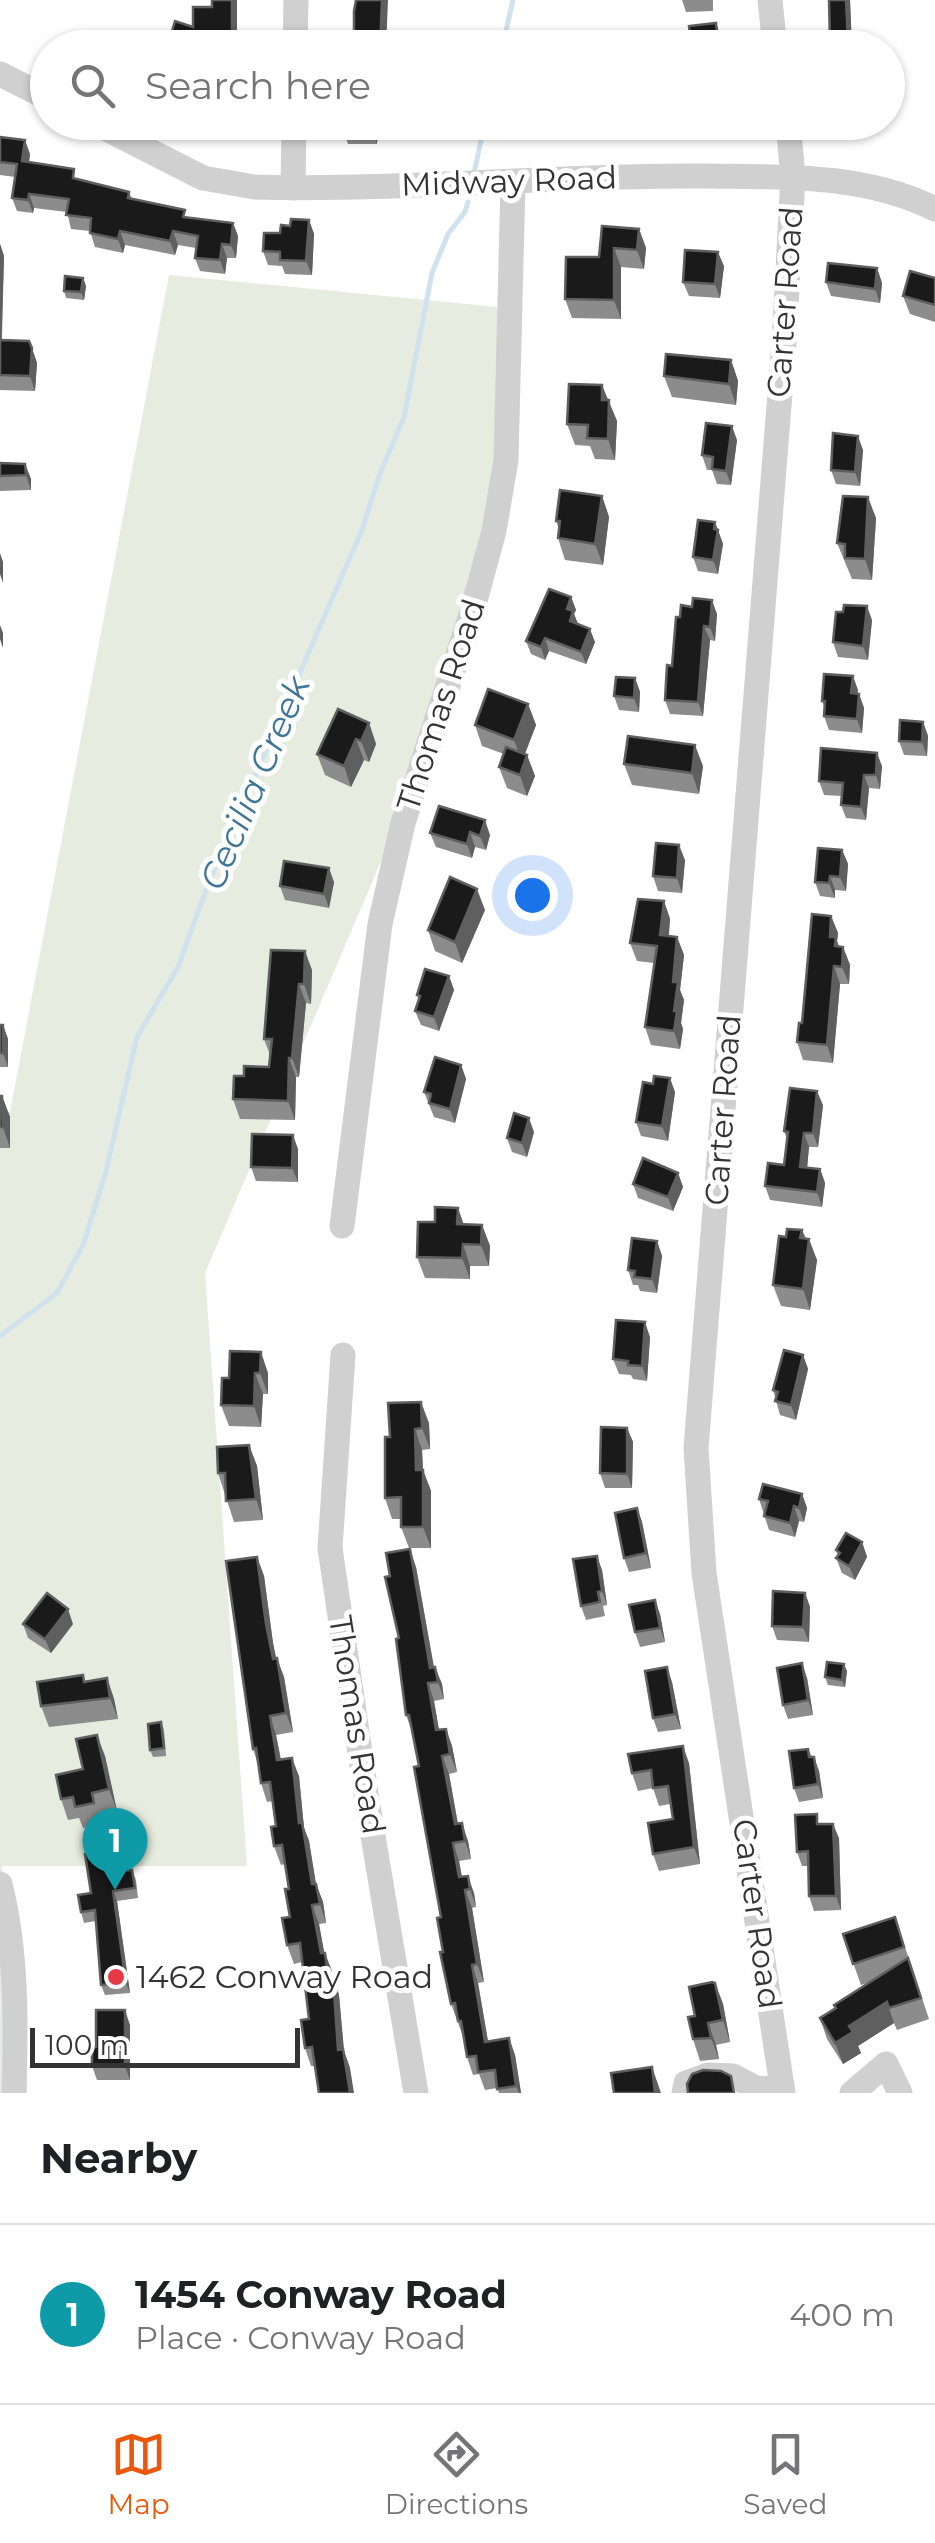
<!DOCTYPE html>
<html lang="en">
<head>
<meta charset="utf-8">
<style>
  :root { --surface:#fff; --page:#f6f6f6; --text:#202124; --muted:#757577; --line:#e0e0e0; --accent:#ea580c }
  body { margin:0; font-family:Montserrat,sans-serif; background:var(--page); color:var(--text) }
  .scale { position:absolute; left:30px; bottom:25px; width:270px; box-sizing:border-box; padding-left:10px; border:5px solid #333; border-top:0; font-size:28px; line-height:35px; white-space:nowrap; color:#333; -webkit-text-stroke:8px #fff; paint-order:stroke }
  .you { position:absolute; left:532px; top:895px; width:35px; height:35px; margin:-25px; border:8px solid #fff; border-radius:50%; background:#1a73e8; box-shadow:0 0 0 15px #1a73e833 }
  .badge { display:grid; place-items:center; width:65px; height:65px; border-radius:50%; background:var(--accent); color:#fff; font-size:32px; font-weight:700 }
  .pin { position:absolute; translate:-50% -82px; filter:drop-shadow(0 2px 5px #0008) }
  .pin::after { content:''; position:absolute; top:52px; width:35px; height:30px; background:inherit; clip-path:polygon(0 0,100% 0,50% 100%) }
  .list { margin:0; padding:0; list-style:none }
  h2 { display:flex; justify-content:space-between; align-items:center; height:130px; margin:0; padding:0 40px; font-size:42px }
  h2 small { font-size:32px; font-weight:400; color:var(--muted) }
  .list li { display:grid; grid-template-columns:65px 1fr auto; gap:30px; align-items:center; box-sizing:border-box; height:180px; padding:0 40px; border-top:2px solid var(--line) }
  .list b { display:block; font-size:38px; white-space:nowrap }
  .list p { margin:0; font-size:32px; white-space:nowrap; color:var(--muted) }
  .list em { font-size:32px; font-style:normal; color:var(--muted) }
  .icon { flex:none; width:55px; height:55px; fill:none; stroke:currentColor; stroke-width:2; stroke-linecap:round; stroke-linejoin:round }
  .map { position:relative; flex:none; width:935px; height:2093px; overflow:hidden }
  .search { position:absolute; background:var(--surface); box-shadow:0 2px 8px #0004; left:30px; right:30px; top:30px; height:110px; display:flex; align-items:center; gap:25px; box-sizing:border-box; padding:0 35px; border-radius:55px; color:var(--muted); font-size:38px }
  .sheet { height:310px; background:var(--surface) }
  nav { display:flex; justify-content:space-around; align-items:center; box-sizing:border-box; height:140px; border-top:2px solid var(--line); background:var(--surface); font-size:28px; color:var(--muted) }
  nav a { display:grid; justify-items:center; gap:5px }
  nav .on { color:var(--accent) }
  .map>svg:first-child { display:block }
</style>
</head>
<body>
<div class="map">
<svg width="935" height="2093" viewBox="0 0 935 2093">
  <rect width="100%" height="100%" fill="#fff"/>
  <!-- green -->
  <polygon fill="#e6ecdf" points="169,275 508,308 500,520 433,740 205,1273 247,1866 2,1866 15,2093 0,2093 0,1113 10,1112"/>
  <g fill="none" stroke-linecap="round" stroke-linejoin="round">
    <!-- stream -->
    <g stroke="#cfe2ee" stroke-width="5">
      <polyline points="502,48 513,0"/>
      <polyline points="474,173 485,122"/>
      <polyline points="0,1336 57,1293 83,1245 105,1175 137,1037 178,967 210,879 362,530 379,476 404,417 432,273 448,234 465,212 468,202"/>
    </g>
    <!-- minor -->
    <g stroke="#d0d0d0" stroke-width="25">
      <polyline points="770,0 775,48"/>
      <polyline points="295,48 296,0"/>
      <polyline points="0,74 48,98"/>
      <path d="M 93,122 L 203,178 L 254,187 C 404,191 554,175 704,176 C 781,177 863,173 935,209"/>
      <polyline points="293,188 294,122"/>
      <polyline points="342,1226 380,924 403,823 472,612 494,531 506,460 513,182"/>
      <polyline points="343,1355 330,1548 367,1800 416,2093"/>
      <path d="M 0,1884 C 17,1952 16,2023 14,2093"/>
      <polyline points="684,2093 686,2083 708,2075 733,2076 756,2088 782,2089"/>
      <polyline points="783,2093 704,1573 696,1448 784,343 793,177 788,122"/>
      <polyline points="852,2093 886,2064 900,2093"/>
    </g>
  </g>
  <!-- wall -->
  <g fill="#8c8c8c">
    <polygon points="212,0 237,0 237,48 167,48 193,27 212,7"/>
    <polygon points="682,0 713,0 713,11 686,12"/>
    <polygon points="850,0 852,48 831,48 830,44"/>
    <polygon points="216,122 238,122 238,128 218,128"/>
    <polygon points="343,122 378,122 377,144 348,144 343,130"/>
    <polygon points="497,122 546,122 546,131 500,132"/>
    <polygon points="626,122 695,122 695,137 631,135"/>
    <polygon points="0,137 30,154 29,162 78,180 129,192 132,199 188,218 233,223 238,236 236,258 227,258 225,274 200,271 195,258 196,248 178,245 175,255 125,245 123,253 95,247 90,231 71,229 67,212 34,208 33,213 17,211 12,198 15,177 0,175"/>
    <polygon points="309,220 314,234 312,275 285,274 282,266 268,265 263,251 290,226"/>
    <polygon points="639,229 646,248 644,269 621,267 621,319 572,318 565,299 599,257"/>
    <polygon points="0,244 4,256 2,340 29,341 37,363 35,391 0,390"/>
    <polygon points="724,266 720,298 689,296 683,282"/>
    <polygon points="877,268 882,283 880,303 831,296 826,282"/>
    <polygon points="83,278 86,286 84,300 66,298 64,291"/>
    <polygon points="935,278 935,322 910,314 903,296"/>
    <polygon points="731,360 738,381 736,405 672,397 664,376"/>
    <polygon points="608,400 617,421 615,460 595,459 590,446 575,445 567,424"/>
    <polygon points="737,440 731,485 717,484 712,470 707,470 702,455"/>
    <polygon points="863,450 860,486 836,484 831,470"/>
    <polygon points="0,463 25,464 31,479 31,490 0,491"/>
    <polygon points="602,496 609,517 603,565 565,560 558,538 559,529 556,521"/>
    <polygon points="876,518 872,580 852,579 837,543"/>
    <polygon points="715,522 723,544 718,574 698,571 693,557"/>
    <polygon points="571,597 576,610 574,614 578,624 595,642 586,664 549,651 545,660 531,654 526,641"/>
    <polygon points="717,614 715,641 710,640 703,716 670,714 665,700 672,666 676,617"/>
    <polygon points="872,620 868,660 838,657 833,642"/>
    <polygon points="853,676 858,694 859,694 864,708 862,733 829,730 824,716 825,709 822,701"/>
    <polygon points="635,678 640,692 639,712 619,710 614,696"/>
    <polygon points="528,704 536,725 525,754 527,755 535,776 527,796 507,788 499,767 504,754 482,746 475,725"/>
    <polygon points="923,722 928,736 927,756 904,755 899,741"/>
    <polygon points="369,723 376,744 369,762 364,760 351,787 325,775 317,754"/>
    <polygon points="624,764 703,766 699,794 632,785"/>
    <polygon points="882,766 880,789 869,788 866,820 846,818 841,805 842,796 824,795 819,781"/>
    <polygon points="439,806 490,835 486,850 475,847 472,858 436,847 430,833"/>
    <polygon points="842,850 848,864 846,891 835,890 835,898 820,896 815,882"/>
    <polygon points="685,860 682,893 658,891 653,876"/>
    <polygon points="334,882 329,908 285,900 280,886"/>
    <polygon points="664,901 670,919 669,936 677,937 684,955 680,990 684,1000 681,1023 683,1029 680,1049 651,1045 645,1027 654,963 637,961 630,943"/>
    <polygon points="485,910 462,963 435,951 428,930"/>
    <polygon points="831,916 838,933 837,941 839,947 843,947 850,965 849,984 840,984 833,1063 803,1060 797,1042"/>
    <polygon points="271,950 312,970 311,1004 306,1003 299,1077 296,1077 295,1120 240,1119 233,1099 244,1076 269,1067 270,1055 264,1039"/>
    <polygon points="449,976 454,990 439,1031 421,1025 415,1011 419,1000 417,995"/>
    <polygon points="0,1025 3,1025 8,1039 8,1067 0,1067"/>
    <polygon points="461,1065 466,1079 455,1123 434,1117 424,1092"/>
    <polygon points="675,1092 668,1141 641,1136 636,1122"/>
    <polygon points="0,1096 2,1096 10,1117 10,1148 0,1148"/>
    <polygon points="823,1105 818,1147 809,1147 807,1167 820,1169 825,1183 822,1207 770,1200 765,1186 784,1165 787,1139 784,1131"/>
    <polygon points="534,1132 527,1157 512,1152 507,1138"/>
    <polygon points="298,1149 298,1182 256,1181 251,1167"/>
    <polygon points="678,1173 683,1187 673,1211 638,1198 633,1184"/>
    <polygon points="458,1208 464,1225 482,1225 490,1246 489,1266 470,1266 470,1279 425,1278 417,1257 435,1222"/>
    <polygon points="802,1230 817,1260 810,1310 781,1306 773,1285 786,1237"/>
    <polygon points="657,1241 662,1256 657,1293 640,1291 638,1285 633,1285 628,1270"/>
    <polygon points="650,1337 647,1381 633,1379 631,1375 619,1374 613,1359"/>
    <polygon points="230,1351 268,1373 268,1394 263,1394 261,1427 229,1426 221,1405 229,1378"/>
    <polygon points="803,1355 808,1369 796,1420 780,1415 773,1390"/>
    <polygon points="429,1423 430,1449 422,1450 423,1470 431,1491 431,1548 409,1548 401,1527 401,1519 392,1519 385,1498 390,1437"/>
    <polygon points="627,1428 633,1442 632,1488 605,1488 600,1473"/>
    <polygon points="249,1445 257,1466 263,1520 234,1522 218,1473"/>
    <polygon points="802,1494 807,1508 804,1522 799,1521 795,1537 769,1530 759,1499"/>
    <polygon points="637,1508 642,1522 651,1568 629,1572 624,1558"/>
    <polygon points="862,1542 867,1557 855,1580 842,1573 836,1558 838,1556 836,1550"/>
    <polygon points="257,1557 264,1576 273,1643 276,1658 284,1677 293,1732 276,1735 281,1759 299,1776 304,1828 309,1841 316,1884 323,1902 326,1923 319,1924 324,1953 339,1995 344,2051 350,2068 311,2066 305,2048 309,2019 302,1962 294,1964 287,1945 290,1917 289,1889 285,1864 281,1865 274,1846 276,1826 273,1801 267,1802 261,1783 257,1761 253,1749"/>
    <polygon points="416,1567 434,1667 442,1684 444,1699 434,1701 439,1730 446,1729 452,1746 457,1772 449,1774 458,1824 468,1841 471,1859 459,1861 462,1877 474,1893 476,1907 472,1908 484,1982 478,1983 488,2041 509,2038 515,2055 521,2093 499,2093 497,2088 485,2090 479,2074 473,2075 467,2057 464,2039 451,2004 443,1952 441,1917 419,1766 412,1731 406,1715 399,1638"/>
    <polygon points="602,1570 607,1605 603,1606 605,1616 586,1620 581,1606"/>
    <polygon points="805,1593 810,1607 809,1642 777,1640 772,1626"/>
    <polygon points="660,1614 665,1642 640,1647 635,1632"/>
    <polygon points="23,1624 73,1624 51,1653 28,1638"/>
    <polygon points="847,1671 845,1687 828,1685 825,1677"/>
    <polygon points="107,1678 114,1699 118,1719 49,1727 41,1706 86,1681"/>
    <polygon points="807,1678 813,1715 788,1719 783,1705"/>
    <polygon points="672,1682 681,1729 658,1732 653,1718"/>
    <polygon points="161,1722 164,1730 166,1756 153,1757 150,1750"/>
    <polygon points="808,1749 819,1771 823,1798 799,1802 794,1788"/>
    <polygon points="105,1756 117,1811 100,1814 102,1824 83,1828 79,1818 68,1820 61,1799 83,1769"/>
    <polygon points="689,1763 700,1864 659,1871 653,1854 673,1819 670,1804 659,1806 653,1788 638,1791 632,1773"/>
    <polygon points="821,1824 839,1838 841,1910 814,1911 809,1896 808,1866 802,1866 797,1852"/>
    <polygon points="112,1854 117,1872 132,1870 136,1880 138,1898 117,1901 130,1993 105,1995 101,1985 96,1921 84,1923 81,1912 91,1893 103,1855"/>
    <polygon points="895,1917 929,2019 897,2030 894,2023 858,2046 861,2053 843,2064 827,2039 820,2018 871,1982 861,1985 843,1934"/>
    <polygon points="715,1983 723,2004 730,2042 716,2045 719,2059 700,2061 693,2039 695,2016"/>
    <polygon points="130,2025 130,2080 97,2080 92,2066"/>
  </g>
  <!-- shaded-wall -->
  <g fill="#5f5f5f">
    <polygon points="232,0 237,0 237,48 234,48 232,44"/>
    <polygon points="382,0 388,0 386,48 380,48"/>
    <polygon points="846,0 850,0 852,48 850,48 848,42"/>
    <polygon points="716,23 721,37 722,48 719,48 718,43"/>
    <polygon points="372,122 378,122 377,144 372,130"/>
    <polygon points="689,122 695,122 695,137"/>
    <polygon points="25,140 30,154 27,175 22,161"/>
    <polygon points="29,194 34,208 33,213 28,200"/>
    <polygon points="309,220 314,234 312,275 306,261"/>
    <polygon points="233,223 238,236 236,258 231,245"/>
    <polygon points="639,229 646,248 644,269 637,250"/>
    <polygon points="120,231 125,245 123,253 118,239"/>
    <polygon points="173,231 178,245 175,255 170,241"/>
    <polygon points="0,244 4,256 1,355 0,351"/>
    <polygon points="222,244 227,258 225,274 220,260"/>
    <polygon points="614,248 621,267 621,319 614,300"/>
    <polygon points="718,252 724,266 720,298 715,284"/>
    <polygon points="877,268 882,283 880,303 875,289"/>
    <polygon points="83,278 86,286 84,300 81,292"/>
    <polygon points="32,348 37,363 35,391 30,376"/>
    <polygon points="731,360 738,381 736,405 729,384"/>
    <polygon points="602,385 617,421 615,460 608,439 602,400"/>
    <polygon points="732,426 737,440 731,485 726,471"/>
    <polygon points="858,436 863,450 860,486 855,472"/>
    <polygon points="25,464 31,479 31,490 26,475"/>
    <polygon points="602,496 609,517 603,565 595,544"/>
    <polygon points="868,497 876,518 872,580 865,559"/>
    <polygon points="715,522 723,544 718,574 713,560"/>
    <polygon points="0,553 3,562 3,583 0,574"/>
    <polygon points="571,597 576,610 574,614 578,624 575,633 567,609"/>
    <polygon points="712,600 717,614 715,641 710,627"/>
    <polygon points="867,606 872,620 868,660 863,646"/>
    <polygon points="0,625 3,633 3,648 0,639"/>
    <polygon points="704,626 710,640 703,716 698,702"/>
    <polygon points="590,629 595,642 586,664 581,652"/>
    <polygon points="545,638 549,651 545,660 541,647"/>
    <polygon points="853,676 858,690 856,707 851,693"/>
    <polygon points="635,678 640,692 639,712 634,698"/>
    <polygon points="859,694 864,708 862,733 857,719"/>
    <polygon points="528,704 536,725 522,761 514,740"/>
    <polygon points="923,722 928,736 927,756 922,742"/>
    <polygon points="369,723 376,744 369,762 361,741"/>
    <polygon points="356,739 364,760 351,787 344,766"/>
    <polygon points="695,745 703,766 699,794 692,773"/>
    <polygon points="877,753 882,766 880,789 876,775"/>
    <polygon points="527,755 535,776 527,796 520,775"/>
    <polygon points="864,775 869,788 866,820 861,807"/>
    <polygon points="485,820 490,835 486,850 480,836"/>
    <polygon points="470,832 475,847 472,858 467,844"/>
    <polygon points="679,845 685,860 682,893 677,878"/>
    <polygon points="842,850 848,864 846,891 840,877"/>
    <polygon points="329,868 334,882 329,908 324,894"/>
    <polygon points="830,876 835,890 835,898 829,883"/>
    <polygon points="477,889 485,910 462,963 455,942"/>
    <polygon points="664,901 670,919 667,953 660,935"/>
    <polygon points="831,916 838,933 837,941 842,955 830,937"/>
    <polygon points="677,937 684,955 680,990 684,1000 681,1023 683,1029 680,1049 674,1031 673,982"/>
    <polygon points="843,947 850,965 849,984 842,967"/>
    <polygon points="305,951 312,970 311,1004 304,984"/>
    <polygon points="834,966 840,984 833,1063 827,1045"/>
    <polygon points="449,976 454,990 439,1031 434,1017"/>
    <polygon points="299,984 306,1003 299,1077 292,1058"/>
    <polygon points="3,1025 8,1039 8,1067 3,1053"/>
    <polygon points="289,1058 296,1077 295,1120 288,1101"/>
    <polygon points="461,1065 466,1079 455,1123 450,1109"/>
    <polygon points="670,1078 675,1092 668,1141 662,1126"/>
    <polygon points="817,1091 823,1105 818,1147 813,1133"/>
    <polygon points="2,1096 10,1117 10,1148 3,1127"/>
    <polygon points="529,1118 534,1132 527,1157 522,1143"/>
    <polygon points="804,1133 809,1147 806,1181 800,1167"/>
    <polygon points="293,1135 298,1149 298,1182 292,1168"/>
    <polygon points="820,1169 825,1183 822,1207 817,1192"/>
    <polygon points="678,1173 683,1187 673,1211 668,1197"/>
    <polygon points="458,1208 465,1229 465,1245 457,1224"/>
    <polygon points="482,1225 490,1246 489,1266 481,1245"/>
    <polygon points="802,1230 808,1247 809,1239 817,1260 810,1310 803,1289 800,1238"/>
    <polygon points="657,1241 662,1256 657,1293 652,1279"/>
    <polygon points="463,1244 470,1266 470,1279 462,1258"/>
    <polygon points="645,1322 650,1337 647,1381 642,1366"/>
    <polygon points="261,1352 268,1373 268,1394 260,1373"/>
    <polygon points="803,1355 808,1369 796,1420 791,1405"/>
    <polygon points="255,1373 263,1394 261,1427 254,1406"/>
    <polygon points="421,1402 429,1423 430,1449 422,1428"/>
    <polygon points="627,1428 633,1442 632,1488 627,1474"/>
    <polygon points="415,1429 422,1450 423,1470 431,1491 431,1548 423,1527 416,1470"/>
    <polygon points="249,1445 257,1466 263,1520 256,1499"/>
    <polygon points="802,1494 807,1508 804,1522 799,1508"/>
    <polygon points="794,1506 799,1521 795,1537 790,1523"/>
    <polygon points="637,1508 642,1522 651,1568 646,1553"/>
    <polygon points="862,1542 867,1557 855,1580 849,1566"/>
    <polygon points="410,1549 416,1567 437,1685 430,1668"/>
    <polygon points="597,1556 602,1570 607,1605 602,1591"/>
    <polygon points="257,1557 264,1576 273,1643 280,1677 273,1659 266,1624"/>
    <polygon points="805,1593 810,1607 809,1642 803,1627"/>
    <polygon points="655,1600 660,1614 665,1642 660,1628"/>
    <polygon points="68,1609 73,1624 51,1653 45,1639"/>
    <polygon points="277,1658 284,1677 293,1732 286,1713"/>
    <polygon points="802,1663 807,1678 813,1715 808,1700"/>
    <polygon points="844,1664 847,1671 845,1687 842,1680"/>
    <polygon points="435,1667 442,1684 444,1699 438,1682"/>
    <polygon points="667,1667 672,1682 681,1729 675,1714"/>
    <polygon points="107,1678 114,1699 118,1719 110,1698"/>
    <polygon points="428,1683 434,1701 442,1748 436,1730"/>
    <polygon points="270,1716 276,1735 284,1778 277,1760"/>
    <polygon points="446,1729 452,1746 457,1772 450,1754"/>
    <polygon points="97,1735 105,1756 117,1811 109,1789"/>
    <polygon points="683,1746 689,1763 700,1864 694,1847"/>
    <polygon points="442,1756 449,1774 461,1842 455,1824"/>
    <polygon points="814,1757 819,1771 823,1798 818,1784"/>
    <polygon points="292,1758 299,1776 304,1828 309,1841 319,1903 312,1884 299,1823"/>
    <polygon points="462,1823 468,1841 471,1859 465,1841"/>
    <polygon points="833,1824 839,1838 841,1910 836,1896"/>
    <polygon points="453,1843 459,1861 465,1895 459,1877"/>
    <polygon points="468,1876 474,1893 476,1907 470,1889"/>
    <polygon points="316,1884 323,1902 326,1923 320,1904"/>
    <polygon points="465,1890 472,1908 484,1982 477,1964"/>
    <polygon points="113,1891 117,1901 130,1993 126,1983"/>
    <polygon points="312,1905 319,1924 326,1962 325,1953 332,1971 334,1989 333,1976 339,1995 344,2051 350,2068 354,2093 350,2093 338,2050"/>
    <polygon points="472,1965 478,1983 491,2059 485,2042"/>
    <polygon points="715,1983 723,2004 730,2042 723,2020"/>
    <polygon points="887,2002 894,2023 858,2046 861,2053 843,2064 835,2043 849,2026"/>
    <polygon points="125,2010 130,2025 130,2080 125,2066"/>
    <polygon points="708,2023 716,2045 719,2059 711,2038"/>
    <polygon points="509,2038 515,2055 521,2093 519,2093 516,2086"/>
    <polygon points="652,2067 661,2093 655,2093"/>
  </g>
  <!-- building -->
  <g fill="#1a1a1a" stroke="#5f5f5f" stroke-width="2.5">
    <polygon points="212,0 232,0 232,44 185,42 184,48 167,48 175,21 193,27 193,7 212,7"/>
    <polygon points="356,0 382,0 380,48 354,48 354,11"/>
    <polygon points="829,0 846,0 848,42 830,44"/>
    <polygon points="716,23 718,43 713,44 714,48 691,48 689,26"/>
    <rect x="343" y="122" width="29" height="8"/>
    <polygon points="0,137 25,140 22,161 74,169 73,178 129,192 128,198 185,210 183,217 233,223 231,245 222,244 220,260 195,258 198,236 173,231 170,241 120,231 118,239 90,233 91,218 66,215 69,199 29,194 28,200 12,198 17,164 0,162"/>
    <polygon points="291,219 309,220 306,261 280,260 280,252 263,251 264,233 280,233 281,225 290,226"/>
    <polygon points="602,226 639,229 637,250 614,248 614,300 565,299 566,257 599,257"/>
    <polygon points="685,250 718,252 715,284 683,282"/>
    <polygon points="828,263 877,268 875,289 826,282"/>
    <polygon points="910,271 935,278 935,305 903,296"/>
    <polygon points="65,276 83,278 81,292 64,291"/>
    <polygon points="0,340 29,341 32,348 30,376 0,375"/>
    <polygon points="666,354 731,360 729,384 664,376"/>
    <polygon points="569,384 602,385 602,400 609,400 608,439 587,438 588,425 567,424"/>
    <polygon points="706,423 732,426 726,471 712,469 713,457 702,455"/>
    <polygon points="833,433 858,436 855,472 831,470"/>
    <polygon points="0,463 25,464 26,475 0,476"/>
    <polygon points="560,490 602,496 595,544 558,538 560,521 556,521"/>
    <polygon points="843,496 868,497 865,559 845,558 845,544 837,543"/>
    <polygon points="698,520 715,522 714,529 718,530 713,560 693,557"/>
    <polygon points="549,589 571,597 567,609 573,611 570,621 590,629 581,652 545,638 541,647 526,641"/>
    <polygon points="693,598 712,600 710,627 704,626 698,702 665,700 667,665 672,666 676,617 680,617 681,605 692,607"/>
    <polygon points="844,605 867,606 863,646 833,642 836,612 843,612"/>
    <polygon points="824,674 853,676 851,693 859,694 857,719 824,716 825,701 822,701"/>
    <polygon points="616,677 635,678 634,698 614,696"/>
    <polygon points="488,689 528,704 514,740 475,725"/>
    <polygon points="338,709 369,723 361,741 356,739 344,766 317,754"/>
    <polygon points="900,720 923,722 922,742 899,741"/>
    <polygon points="628,736 695,745 692,773 624,764"/>
    <polygon points="506,747 527,755 520,775 499,767"/>
    <polygon points="821,748 877,753 876,775 864,775 861,807 841,805 843,783 819,781"/>
    <polygon points="439,806 485,820 480,836 470,832 467,844 430,833"/>
    <polygon points="656,843 679,845 677,878 653,876"/>
    <polygon points="818,848 842,850 840,877 830,876 829,883 815,882"/>
    <polygon points="284,861 329,868 324,894 280,886"/>
    <polygon points="450,877 477,889 455,942 428,930"/>
    <polygon points="638,899 664,901 660,935 677,937 673,982 678,982 674,1011 677,1011 674,1031 645,1027 657,946 630,943"/>
    <polygon points="812,914 831,916 830,937 836,937 835,946 843,947 842,967 834,966 827,1045 797,1042 799,1023 802,1023"/>
    <polygon points="271,950 305,951 304,984 299,984 292,1058 289,1058 288,1101 233,1099 234,1076 244,1076 244,1066 269,1067 272,1039 264,1039"/>
    <polygon points="425,969 449,976 434,1017 415,1011 420,996 417,995"/>
    <rect x="0" y="1025" width="3" height="28"/>
    <polygon points="435,1057 461,1065 450,1109 429,1103 431,1094 424,1092"/>
    <polygon points="654,1076 670,1078 662,1126 636,1122 643,1082 653,1084"/>
    <polygon points="790,1088 817,1091 813,1133 804,1133 800,1167 820,1169 817,1192 765,1186 768,1163 784,1165 788,1132 784,1131"/>
    <polygon points="0,1096 2,1096 3,1127 0,1127"/>
    <polygon points="514,1113 529,1118 522,1143 507,1138"/>
    <polygon points="252,1134 293,1135 292,1168 251,1167"/>
    <polygon points="643,1158 678,1173 668,1197 633,1184"/>
    <polygon points="435,1207 458,1208 457,1224 482,1225 481,1245 463,1244 462,1258 417,1257 418,1222 435,1222"/>
    <polygon points="787,1229 802,1230 800,1238 809,1239 803,1289 773,1285 779,1236 786,1237"/>
    <polygon points="632,1238 657,1241 652,1279 634,1277 635,1271 628,1270"/>
    <polygon points="616,1320 645,1322 642,1366 628,1365 628,1361 613,1359"/>
    <polygon points="784,1350 803,1355 791,1405 775,1401 778,1392 773,1390"/>
    <polygon points="230,1351 261,1352 260,1373 255,1373 254,1406 221,1405 222,1378 229,1378"/>
    <polygon points="421,1402 422,1428 415,1429 416,1470 423,1470 423,1527 401,1527 401,1497 385,1498 385,1437 390,1437 388,1403"/>
    <polygon points="601,1427 627,1428 627,1474 600,1473"/>
    <polygon points="249,1445 256,1499 226,1501 225,1473 218,1473 217,1447"/>
    <polygon points="763,1484 802,1494 799,1508 794,1506 790,1523 764,1516 768,1501 759,1499"/>
    <polygon points="637,1508 646,1553 624,1558 615,1513"/>
    <polygon points="846,1533 862,1542 849,1566 836,1558 840,1553 836,1550"/>
    <polygon points="410,1549 430,1668 435,1667 438,1682 428,1683 436,1730 446,1729 450,1754 442,1756 455,1824 462,1823 465,1841 453,1843 459,1877 468,1876 470,1889 465,1890 477,1964 472,1965 485,2042 509,2038 516,2086 497,2089 495,2070 478,2072 476,2056 467,2057 461,2021 458,2021 455,2003 451,2004 440,1952 443,1952 437,1918 441,1917 414,1767 419,1766 409,1715 406,1715 396,1639 399,1638 385,1577 390,1576 386,1553"/>
    <polygon points="597,1556 602,1591 598,1592 600,1602 581,1606 573,1559"/>
    <polygon points="257,1557 266,1624 273,1659 277,1658 286,1713 270,1716 277,1760 292,1758 299,1823 302,1822 312,1884 316,1884 320,1904 312,1905 321,1953 325,1953 328,1977 333,1976 338,2050 343,2049 350,2093 319,2093 312,2047 305,2048 301,2020 309,2019 300,1943 287,1945 282,1918 290,1917 285,1889 289,1889 282,1845 274,1846 271,1827 276,1826 270,1782 261,1783 256,1748 253,1749 226,1561"/>
    <polygon points="773,1591 805,1593 803,1627 772,1626"/>
    <polygon points="47,1593 68,1609 45,1639 23,1624"/>
    <polygon points="655,1600 660,1628 635,1632 629,1605"/>
    <polygon points="827,1662 844,1664 842,1680 825,1677"/>
    <polygon points="802,1663 808,1700 783,1705 777,1668"/>
    <polygon points="667,1667 675,1714 653,1718 645,1671"/>
    <polygon points="83,1675 84,1682 107,1678 110,1698 41,1706 37,1682"/>
    <polygon points="161,1722 164,1748 150,1750 148,1724"/>
    <polygon points="97,1735 109,1789 92,1793 94,1803 75,1807 73,1797 61,1799 56,1775 83,1769 76,1739"/>
    <polygon points="683,1746 694,1847 653,1854 648,1823 673,1819 668,1786 653,1788 651,1770 632,1773 628,1754"/>
    <polygon points="808,1749 809,1757 814,1757 818,1784 794,1788 789,1751"/>
    <polygon points="817,1814 817,1824 833,1824 836,1896 809,1896 808,1851 797,1852 795,1815"/>
    <polygon points="101,1851 102,1855 112,1854 115,1872 132,1870 135,1888 113,1891 126,1983 101,1985 95,1910 81,1912 78,1895 91,1893 85,1854"/>
    <polygon points="895,1917 904,1947 853,1964 843,1934"/>
    <polygon points="908,1958 921,1998 889,2008 887,2002 849,2026 853,2032 835,2043 820,2018 836,2008 834,2005"/>
    <polygon points="712,1982 715,1983 723,2020 708,2023 711,2038 693,2039 688,2017 695,2016 689,1987"/>
    <polygon points="96,2010 125,2010 125,2066 92,2066 92,2047 96,2047"/>
    <polygon points="652,2067 655,2093 614,2093 611,2073"/>
    <polygon points="703,2070 721,2071 731,2076 734,2093 688,2093 687,2084 692,2074"/>
  </g>
  <!-- markers -->
  <circle fill="#e63946" stroke="#fff" stroke-width="4" cx="116" cy="1977" r="10"/>
  <g text-anchor="middle" stroke-width="10" stroke-linejoin="round" paint-order="stroke">
    <!-- street labels -->
    <g font-size="32" fill="#333" stroke="#fff">
      <text transform="translate(509 181) rotate(-2)" y="11">Midway Road</text>
      <text transform="translate(785 302) rotate(-86)" y="11">Carter Road</text>
      <text transform="translate(441 705) rotate(-72)" y="11">Thomas Road</text>
      <text transform="translate(723 1110) rotate(-86)" y="11">Carter Road</text>
      <text transform="translate(357 1725) rotate(81)" y="11">Thomas Road</text>
      <text transform="translate(757 1914) rotate(82)" y="11">Carter Road</text>
    </g>
    <!-- poi labels -->
    <g font-size="32" fill="#333" stroke="#fff" text-anchor="start">
      <text x="136" y="1988">1462 Conway Road</text>
    </g>
    <!-- water labels -->
    <g font-size="35" font-style="italic" fill="#3f7597" stroke="#fff">
      <text transform="translate(255 783) rotate(-67)" y="12">Cecilia Creek</text>
    </g>
  </g>
</svg>
<div class="scale">100 m</div>
<div class="you"></div>
<div class="pin badge" style="left:115px;top:1890px;background:#0f9aa8">1</div>
<div class="search"><svg class="icon" aria-label="search" viewBox="0 0 24 24"><circle cx="10" cy="10" r="6"/><path d="M15 15l6 6"/></svg>Search here</div>
</div>
<section class="sheet">
<h2>Nearby<small></small></h2>
<ul class="list">
<li><span class="badge" style="background:#0f9aa8">1</span><div><b>1454 Conway Road</b><p>Place · Conway Road</p></div><em>400 m</em></li>
</ul>
</section>
<nav>
<a class="on"><svg class="icon" aria-label="map" viewBox="0 0 24 24"><path d="M3 6l6-2 6 2 6-2v14l-6 2-6-2-6 2zM9 4v14M15 6v14"/></svg>Map</a>
<a><svg class="icon" aria-label="directions" viewBox="0 0 24 24"><path d="M12 3l9 9-9 9-9-9zM9 14v-3h6M13 9l2 2-2 2"/></svg>Directions</a>
<a><svg class="icon" aria-label="saved" viewBox="0 0 24 24"><path d="M7 4h10v16l-5-4-5 4z"/></svg>Saved</a>
</nav>
</body>
</html>
